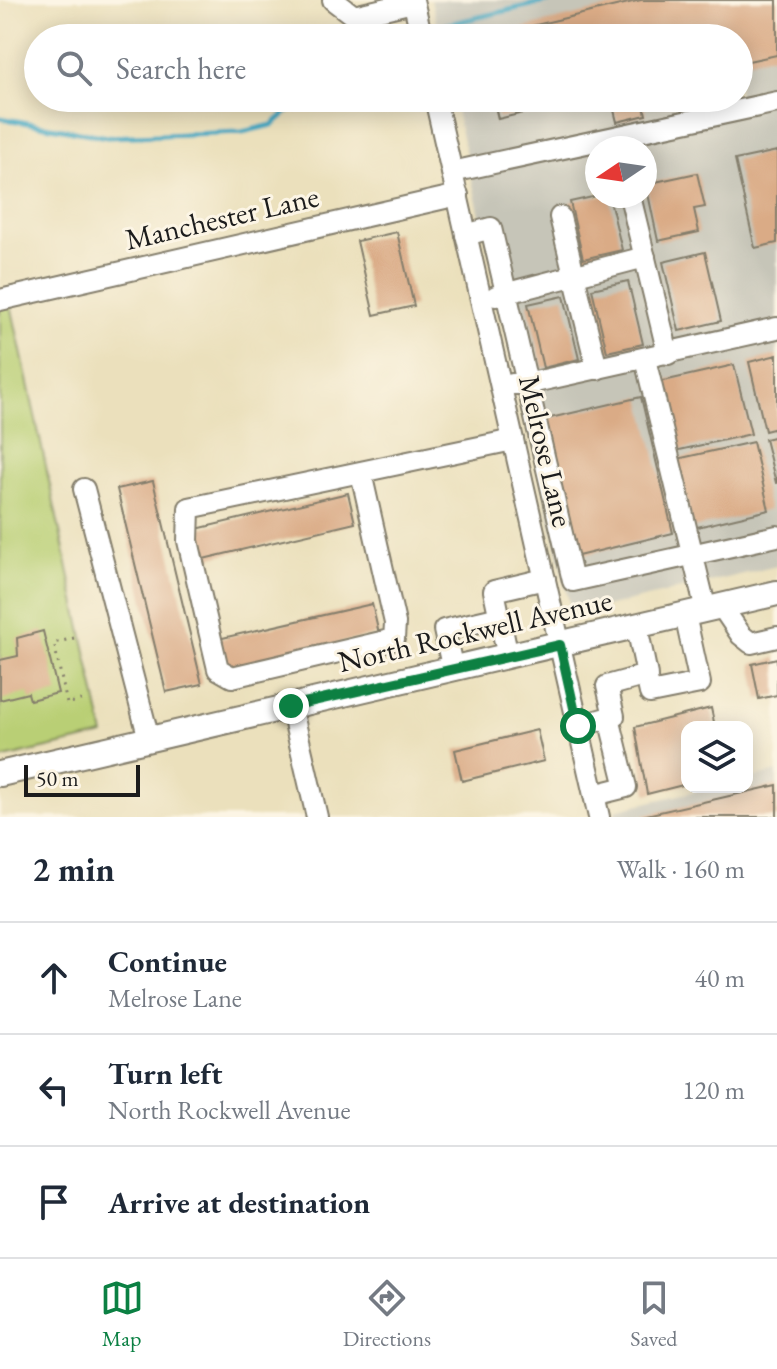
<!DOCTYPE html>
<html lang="en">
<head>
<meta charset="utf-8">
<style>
  :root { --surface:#fff; --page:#f2f2f3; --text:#1f2937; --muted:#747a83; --line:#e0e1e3; --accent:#0b8043 }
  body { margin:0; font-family:"EB Garamond",serif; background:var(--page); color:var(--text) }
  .controls { position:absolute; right:24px; bottom:24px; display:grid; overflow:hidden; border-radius:16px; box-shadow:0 4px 20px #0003 }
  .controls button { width:72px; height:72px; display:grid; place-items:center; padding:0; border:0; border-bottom:2px solid var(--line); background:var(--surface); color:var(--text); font:40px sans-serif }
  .compass { position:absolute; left:585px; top:136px; width:72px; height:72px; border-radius:50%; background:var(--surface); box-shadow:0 4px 20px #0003; rotate:257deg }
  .scale { position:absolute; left:24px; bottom:20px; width:116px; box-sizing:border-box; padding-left:8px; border:4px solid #1c1c1c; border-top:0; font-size:22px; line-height:28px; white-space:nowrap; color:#1c1c1c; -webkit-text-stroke:6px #fcf5e5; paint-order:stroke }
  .stop { position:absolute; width:24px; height:24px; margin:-18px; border:6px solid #0b8043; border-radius:50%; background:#fff }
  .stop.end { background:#0b8043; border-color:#fff; box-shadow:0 2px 8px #0008 }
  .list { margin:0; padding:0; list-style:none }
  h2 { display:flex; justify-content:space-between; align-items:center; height:104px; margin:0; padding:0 32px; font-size:34px }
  h2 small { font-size:26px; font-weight:400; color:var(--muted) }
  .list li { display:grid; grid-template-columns:52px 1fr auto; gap:24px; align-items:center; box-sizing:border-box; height:112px; padding:0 32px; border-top:2px solid var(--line) }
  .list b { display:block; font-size:30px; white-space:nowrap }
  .list p { margin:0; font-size:26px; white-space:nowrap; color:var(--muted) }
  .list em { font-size:26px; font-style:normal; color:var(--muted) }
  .icon { flex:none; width:44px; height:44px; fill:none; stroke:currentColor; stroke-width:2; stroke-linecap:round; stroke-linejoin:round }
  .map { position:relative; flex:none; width:777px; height:817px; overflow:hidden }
  .search { position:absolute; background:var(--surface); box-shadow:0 4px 20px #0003; left:24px; right:24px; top:24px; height:88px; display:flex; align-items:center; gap:20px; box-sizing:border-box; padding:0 28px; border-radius:44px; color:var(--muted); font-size:30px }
  .sheet { height:440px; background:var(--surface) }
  nav { display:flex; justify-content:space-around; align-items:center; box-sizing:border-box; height:112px; border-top:2px solid var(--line); background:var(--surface); font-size:22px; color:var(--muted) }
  nav a { display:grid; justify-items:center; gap:4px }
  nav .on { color:var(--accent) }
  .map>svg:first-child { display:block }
</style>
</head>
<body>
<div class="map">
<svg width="777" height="817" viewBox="0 0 777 817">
  <rect width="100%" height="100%" fill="#fcf5e5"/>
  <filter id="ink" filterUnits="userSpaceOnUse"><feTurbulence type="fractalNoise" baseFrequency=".0125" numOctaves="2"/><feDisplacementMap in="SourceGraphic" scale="16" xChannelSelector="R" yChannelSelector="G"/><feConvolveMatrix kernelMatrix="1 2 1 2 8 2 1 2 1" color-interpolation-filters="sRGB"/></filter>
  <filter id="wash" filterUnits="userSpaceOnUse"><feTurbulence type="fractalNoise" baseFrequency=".006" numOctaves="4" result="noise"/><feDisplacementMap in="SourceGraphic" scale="32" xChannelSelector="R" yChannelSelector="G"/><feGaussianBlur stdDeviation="1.8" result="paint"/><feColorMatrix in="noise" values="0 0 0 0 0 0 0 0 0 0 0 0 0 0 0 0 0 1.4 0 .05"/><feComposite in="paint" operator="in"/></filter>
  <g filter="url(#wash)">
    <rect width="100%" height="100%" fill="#ebe0bc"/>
    <!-- industrial -->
    <g fill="#c6c5b8" fill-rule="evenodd">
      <path d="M 431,0 L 777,0 L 777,566 L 572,615 L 453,98 L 739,98 L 739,38 L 440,38 ZM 597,148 L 645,148 L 645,196 L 597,196 Z"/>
      <polygon points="777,772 777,817 616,817 615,810 713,787 747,787 747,779"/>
    </g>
    <!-- green -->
    <polygon fill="#b9cf74" stroke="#6a7648" stroke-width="2" points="11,305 104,735 0,759 0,307"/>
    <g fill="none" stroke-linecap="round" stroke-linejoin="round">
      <!-- stream -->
      <g stroke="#42a8c2" stroke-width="5">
        <polyline points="436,27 553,0"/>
        <polyline points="389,38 404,34"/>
        <polyline points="0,118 107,137 242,132 272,125 303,98"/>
      </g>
    </g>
    <g id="blocks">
      <!-- building -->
      <g fill="#daab86">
        <polygon points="641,0 777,0 777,55 739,63 739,38 481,38"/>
        <polygon points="493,98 583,98 583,99 498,119"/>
        <polygon points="611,98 642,98 646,115 617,122"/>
        <polygon points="777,151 777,243 755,248 735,160"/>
        <polygon points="697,173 705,207 694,209 699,232 658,241 646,184"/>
        <polygon points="597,196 609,196 622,250 583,259 570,202"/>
        <polygon points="397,232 414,306 374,315 357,241"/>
        <polygon points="705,252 721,321 679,331 663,262"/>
        <polygon points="628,281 643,344 607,352 592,289"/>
        <polygon points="564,296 579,359 543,368 528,304"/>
        <polygon points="777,355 777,428 765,431 749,362"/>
        <polygon points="734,365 751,434 675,451 659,382"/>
        <polygon points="641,397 673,533 578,556 546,419"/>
        <polygon points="777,436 777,483 776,483 765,439"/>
        <polygon points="753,442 769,510 693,528 677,459"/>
        <polygon points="153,481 202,684 166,692 117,489"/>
        <polygon points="348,493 355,523 199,560 192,530"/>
        <polygon points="372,604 379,634 225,669 218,639"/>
        <polygon points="43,631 58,693 30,700 28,693 0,700 0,660 18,656 17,638"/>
        <polygon points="777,658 777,695 759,699 752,664"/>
        <polygon points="711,708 715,727 687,727 687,784 647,794 635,727"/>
        <polygon points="537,730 544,761 462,781 455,750"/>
        <polygon points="777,785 777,817 642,817 642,816"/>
      </g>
    </g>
  </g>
  <g filter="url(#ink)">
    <use href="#blocks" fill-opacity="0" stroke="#847e6c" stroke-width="2"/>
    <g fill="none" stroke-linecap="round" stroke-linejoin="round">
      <!-- minor casing -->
      <g stroke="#847e6c" stroke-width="24">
        <g id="minor">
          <polyline points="333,0 354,16 413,2"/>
          <polyline points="413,0 422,38"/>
          <polyline points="435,98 599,817"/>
          <polyline points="452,172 777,102"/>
          <polyline points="630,196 668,354"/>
          <polyline points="560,217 597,369"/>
          <polyline points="466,235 491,228 573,581 777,536"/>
          <polyline points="496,296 645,257"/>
          <polyline points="0,300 458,195"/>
          <polyline points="645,359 706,610"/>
          <polyline points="512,384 526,384 777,328"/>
          <polyline points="361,473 395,623 394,639 232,677 218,669 188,541 189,508 513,440"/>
          <polyline points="84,489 149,739"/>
          <polyline points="722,607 741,635 751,643 777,637"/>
          <polyline points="508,657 494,591 545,579"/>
          <polyline points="453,670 444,630 500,617"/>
          <polyline points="646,675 650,693 700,683 685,615"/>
          <polyline points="291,706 317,817"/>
          <polyline points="578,726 614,716 607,686 647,675 637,627"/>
          <polyline points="594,795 626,787 609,718"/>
        </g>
      </g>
      <!-- major casing -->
      <g stroke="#847e6c" stroke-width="28">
        <polyline id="major" points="0,774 777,593"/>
      </g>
      <!-- path -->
      <polyline stroke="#847e6c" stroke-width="3" stroke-dasharray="2 6" stroke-linecap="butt" points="74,638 54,643 67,704 87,698"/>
      <!-- minor -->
      <use href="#minor" stroke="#fff" stroke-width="20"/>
      <!-- major -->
      <use href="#major" stroke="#fff" stroke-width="24"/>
    </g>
  </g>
  <g fill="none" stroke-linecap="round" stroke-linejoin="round" filter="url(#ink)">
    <!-- route -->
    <polyline stroke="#0b8043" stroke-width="10" points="291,706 560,645 578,726"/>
  </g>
  <g text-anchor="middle" stroke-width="6" stroke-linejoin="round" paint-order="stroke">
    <!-- street labels -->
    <g font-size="30" fill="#1c1c1c" stroke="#fcf5e5">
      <text transform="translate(222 218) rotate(-13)" y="10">Manchester Lane</text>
      <text transform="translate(546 451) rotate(77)" y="10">Melrose Lane</text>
      <text transform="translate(475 631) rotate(-13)" y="10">North Rockwell Avenue</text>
    </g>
  </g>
</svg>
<div class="controls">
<button><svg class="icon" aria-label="layers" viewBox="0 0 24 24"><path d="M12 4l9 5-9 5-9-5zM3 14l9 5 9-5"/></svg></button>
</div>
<svg class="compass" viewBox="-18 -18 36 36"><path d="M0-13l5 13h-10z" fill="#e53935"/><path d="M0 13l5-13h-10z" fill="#747a83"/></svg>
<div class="scale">50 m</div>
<div class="stop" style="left:578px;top:726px"></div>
<div class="stop end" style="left:291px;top:706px"></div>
<div class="search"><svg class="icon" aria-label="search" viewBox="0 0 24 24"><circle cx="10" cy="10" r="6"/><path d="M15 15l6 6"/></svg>Search here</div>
</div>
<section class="sheet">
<h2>2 min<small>Walk · 160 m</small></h2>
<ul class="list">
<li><svg class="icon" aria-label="ahead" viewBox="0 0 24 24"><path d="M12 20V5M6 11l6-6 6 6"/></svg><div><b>Continue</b><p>Melrose Lane</p></div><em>40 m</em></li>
<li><svg class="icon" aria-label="left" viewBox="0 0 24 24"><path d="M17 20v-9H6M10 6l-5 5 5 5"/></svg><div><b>Turn left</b><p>North Rockwell Avenue</p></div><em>120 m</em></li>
<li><svg class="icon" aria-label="arrive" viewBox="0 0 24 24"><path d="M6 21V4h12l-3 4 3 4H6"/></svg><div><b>Arrive at destination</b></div></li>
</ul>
</section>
<nav>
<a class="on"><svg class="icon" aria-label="map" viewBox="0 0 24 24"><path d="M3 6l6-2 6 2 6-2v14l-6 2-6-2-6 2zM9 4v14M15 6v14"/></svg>Map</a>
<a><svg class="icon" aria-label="directions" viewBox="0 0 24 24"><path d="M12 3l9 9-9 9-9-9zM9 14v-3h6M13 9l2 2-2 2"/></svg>Directions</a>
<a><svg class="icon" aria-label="saved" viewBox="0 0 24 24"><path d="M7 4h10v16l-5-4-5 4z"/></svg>Saved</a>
</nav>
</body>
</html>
